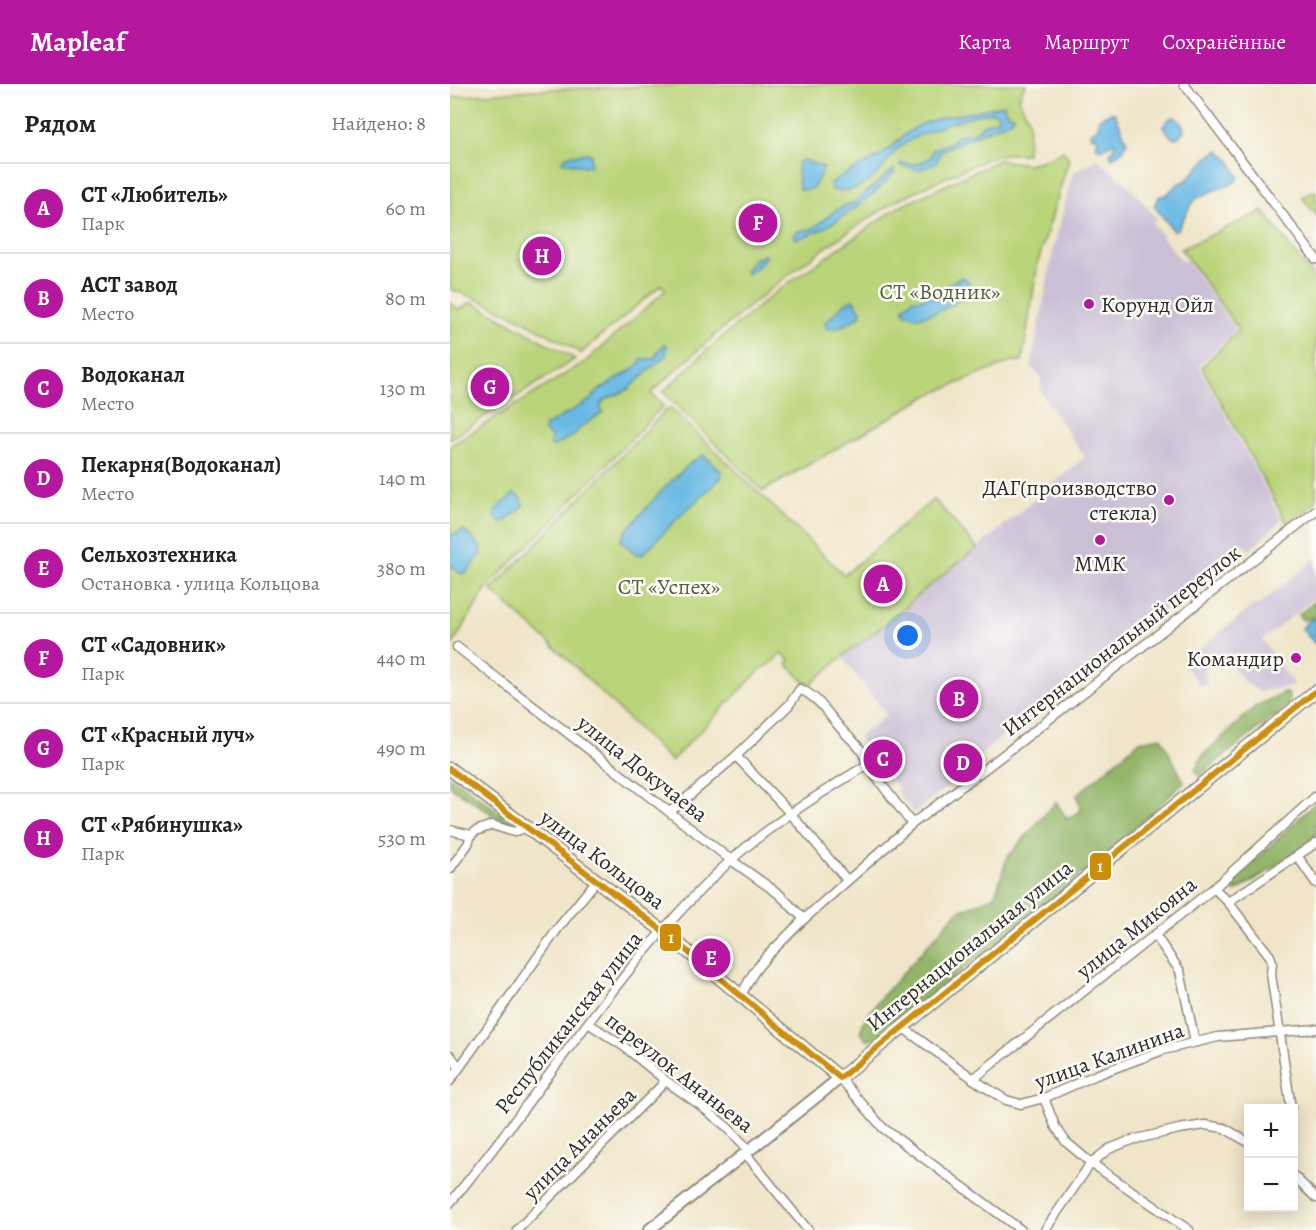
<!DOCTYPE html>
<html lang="ru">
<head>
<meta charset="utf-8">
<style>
  :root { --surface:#fff; --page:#f2f2f2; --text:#222; --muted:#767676; --line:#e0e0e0; --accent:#b5179e }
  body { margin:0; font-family:Alegreya,serif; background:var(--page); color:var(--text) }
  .controls { position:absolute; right:18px; bottom:18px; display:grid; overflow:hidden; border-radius:0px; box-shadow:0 3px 15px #0003 }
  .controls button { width:54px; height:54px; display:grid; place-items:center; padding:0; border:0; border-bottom:2px solid var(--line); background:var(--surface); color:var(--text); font:30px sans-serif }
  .you { position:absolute; left:458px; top:552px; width:21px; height:21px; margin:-15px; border:4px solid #fff; border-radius:50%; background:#1a73e8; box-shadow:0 0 0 9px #1a73e833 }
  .badge { display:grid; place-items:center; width:39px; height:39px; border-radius:50%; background:var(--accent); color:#fff; font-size:20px; font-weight:700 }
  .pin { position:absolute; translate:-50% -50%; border:3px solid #fff; box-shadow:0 2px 6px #0006 }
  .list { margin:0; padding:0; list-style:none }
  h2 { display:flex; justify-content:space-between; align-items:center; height:78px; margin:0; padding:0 24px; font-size:26px }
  h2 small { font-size:20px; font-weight:400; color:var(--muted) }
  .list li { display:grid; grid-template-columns:39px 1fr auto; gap:18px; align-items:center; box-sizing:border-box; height:90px; padding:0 24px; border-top:2px solid var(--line) }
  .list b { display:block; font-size:22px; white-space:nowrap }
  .list p { margin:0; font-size:20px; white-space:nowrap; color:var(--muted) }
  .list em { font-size:20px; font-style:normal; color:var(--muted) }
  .map { position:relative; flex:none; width:866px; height:1146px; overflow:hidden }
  header { display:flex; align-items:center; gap:36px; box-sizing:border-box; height:84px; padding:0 30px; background:var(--accent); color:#fff }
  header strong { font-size:28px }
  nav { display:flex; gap:33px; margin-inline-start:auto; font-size:21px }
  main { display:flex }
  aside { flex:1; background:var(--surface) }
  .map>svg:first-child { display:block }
</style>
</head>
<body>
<header>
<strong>Mapleaf</strong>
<nav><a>Карта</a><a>Маршрут</a><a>Сохранённые</a></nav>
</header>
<main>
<aside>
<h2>Рядом<small>Найдено: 8</small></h2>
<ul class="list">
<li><span class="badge">A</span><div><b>СТ «Любитель»</b><p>Парк</p></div><em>60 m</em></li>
<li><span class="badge">B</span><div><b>АСТ завод</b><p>Место</p></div><em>80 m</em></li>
<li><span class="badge">C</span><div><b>Водоканал</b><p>Место</p></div><em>130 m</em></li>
<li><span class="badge">D</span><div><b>Пекарня(Водоканал)</b><p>Место</p></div><em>140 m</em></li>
<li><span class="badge">E</span><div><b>Сельхозтехника</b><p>Остановка · улица Кольцова</p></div><em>380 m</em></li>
<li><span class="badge">F</span><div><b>СТ «Садовник»</b><p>Парк</p></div><em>440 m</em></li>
<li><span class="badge">G</span><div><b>СТ «Красный луч»</b><p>Парк</p></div><em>490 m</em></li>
<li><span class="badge">H</span><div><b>СТ «Рябинушка»</b><p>Парк</p></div><em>530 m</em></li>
</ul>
</aside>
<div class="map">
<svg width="866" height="1146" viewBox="0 0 866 1146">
  <rect width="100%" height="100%" fill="#fdfcf7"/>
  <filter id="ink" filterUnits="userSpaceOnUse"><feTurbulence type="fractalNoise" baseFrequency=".0167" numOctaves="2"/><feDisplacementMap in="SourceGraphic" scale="12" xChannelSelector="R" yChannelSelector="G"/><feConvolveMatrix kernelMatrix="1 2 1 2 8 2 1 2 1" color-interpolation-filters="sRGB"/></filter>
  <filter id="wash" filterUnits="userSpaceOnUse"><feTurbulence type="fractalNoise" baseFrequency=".008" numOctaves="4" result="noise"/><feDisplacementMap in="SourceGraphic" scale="24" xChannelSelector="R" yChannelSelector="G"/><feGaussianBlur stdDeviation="1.35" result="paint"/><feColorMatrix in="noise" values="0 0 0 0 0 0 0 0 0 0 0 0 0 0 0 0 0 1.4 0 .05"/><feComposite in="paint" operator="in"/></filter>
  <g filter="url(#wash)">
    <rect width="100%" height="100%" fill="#f0e5c9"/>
    <!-- industrial -->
    <g fill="#cbbfd5">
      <polygon points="647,75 679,102 707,135 702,139 732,178 736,176 786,246 749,282 832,436 800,466 793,460 780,471 780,481 741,513 723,519 710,528 613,608 616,611 568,648 564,644 557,649 525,675 527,679 464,729 447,707 449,705 408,653 436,632 435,628 392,573 445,533 469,510 527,464 635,373 591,309 591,294 581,283 603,167 623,89"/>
      <polygon points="866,474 866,513 812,556 844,601 810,608 796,599 772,571 755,584 754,587 757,601 750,601 732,579 803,522 809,521"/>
    </g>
    <!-- green -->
    <g fill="#bad479" stroke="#728052" stroke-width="1.5">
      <path d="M 260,0 L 576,0 C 563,18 573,18 578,35 C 580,45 577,59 577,70 L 555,70 L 539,74 C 507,89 473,102 443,119 C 355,172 276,239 201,309 L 213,322 L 36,505 L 0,565 L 0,362 L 135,278 L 216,206 L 211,201 L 131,269 C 89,245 46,220 0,205 L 0,13 L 83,6 Z"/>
      <polygon points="613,67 619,75 588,178 572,278 563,277 479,311 313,407 213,308 256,267 323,210 447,124 549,76 577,80 591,77"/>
      <polygon points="866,107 866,131 852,113"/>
      <polygon points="813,127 866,197 866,418 838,441 752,283 789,246 731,165"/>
      <polygon points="0,218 9,226 22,218 125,275 0,355"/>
      <polygon points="221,324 394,491 484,415 527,464 469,510 445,533 398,568 362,599 355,599 337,580 340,576 331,569 321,580 311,585 221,677 113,571 41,506 217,325"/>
    </g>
    <!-- forest -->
    <g fill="#93b669" stroke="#5f704a" stroke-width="1.5">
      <polygon points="866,517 866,533 853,536 848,531"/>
      <polygon points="834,608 839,611 838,621 749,692 745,686 752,672 806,622"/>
      <polygon points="711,653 734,698 658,769 429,953 417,956 410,948 415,935 430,915 507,828 545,812 557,774 606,718 617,735 631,727 627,711 690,657"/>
      <polygon points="0,692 67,741 58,741 0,702"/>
      <polygon points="866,718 866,757 785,808 782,799"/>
    </g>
    <!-- water -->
    <g fill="#69b9e4" stroke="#4a7288" stroke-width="1.5">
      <path d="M 554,20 L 556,28 L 564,32 L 562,36 L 501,62 L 491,68 L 486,79 L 470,86 L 450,82 L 450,79 L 467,80 L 480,74 L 483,66 L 499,59 L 510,50 L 521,50 L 536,39 L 547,36 L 548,32 L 544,28 C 521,30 467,49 449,64 C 440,71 436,82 428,89 C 416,102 399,109 382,106 L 380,100 C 386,93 417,80 428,73 C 443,64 452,50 468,42 C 495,29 526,30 554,20 Z"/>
      <polygon points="660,29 665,29 677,58 673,66 662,74 660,70 665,61 663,58 654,65 649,65 646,61 648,56 646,52 641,53 640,50 649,42 648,37 649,34"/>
      <path d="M 725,33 C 730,37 734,40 734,47 L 727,54 L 722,54 L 713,42 L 720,34 Z"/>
      <path d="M 769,66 L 781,78 L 789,93 C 784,102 774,103 765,106 C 759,107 754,112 748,114 C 741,117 732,138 728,145 L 724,147 L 704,122 L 709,113 L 716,111 L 729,99 L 736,97 L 757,74 Z"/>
      <polygon points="137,69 141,71 140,83 112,78 116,72"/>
      <polygon points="354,76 374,84 363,104 355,106 349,105 347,86 348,78"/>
      <path d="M 444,85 L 445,88 C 422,114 379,147 346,155 L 344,151 L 348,147 L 362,145 L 386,126 L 404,118 Z"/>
      <polygon points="315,171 316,173 307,183 297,190 295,187 304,175"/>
      <path d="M 512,193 C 520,197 521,201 520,209 C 510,219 479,233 465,233 C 463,232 457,230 455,229 L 453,225 L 463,215 C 479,217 497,200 512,193 Z"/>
      <path d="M 403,215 L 411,227 L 410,232 C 400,238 388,246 377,245 L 375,238 C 385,231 392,219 403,215 Z"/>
      <polygon points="215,260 217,261 216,272 211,276 177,306 154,316 150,321 153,328 130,344 123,352 102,363 100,360 102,354 94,347 95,342 139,317 149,306 185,284 192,275 205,275 208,267"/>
      <path d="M 254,371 L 272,388 L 271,394 L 228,434 L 192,471 L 186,470 L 171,457 L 175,448 C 187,434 240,373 254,371 Z"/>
      <polygon points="64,410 70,413 73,421 71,425 52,439 44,432 47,424"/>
      <polygon points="14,446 29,461 32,469 16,489 11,490 0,480 0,452"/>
      <polygon points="863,535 866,535 866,561 852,545 857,538"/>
    </g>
  </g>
  <g filter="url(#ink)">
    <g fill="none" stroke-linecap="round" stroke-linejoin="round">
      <!-- minor casing -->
      <g stroke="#8e887a" stroke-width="11">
        <g id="minor">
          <polyline points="734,0 866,175"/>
          <polyline points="7,563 281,776 329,810 354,835"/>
          <polyline points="286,672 340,729 397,796"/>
          <path d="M 220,728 L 286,672 L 339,621 L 350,605 C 368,613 375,626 387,640 C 398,655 414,662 417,681 L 462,740"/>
          <polyline points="0,746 21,751"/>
          <polyline points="848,773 866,799"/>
          <polyline points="0,785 18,760 21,751 26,747 42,741 64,748 76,743"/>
          <polyline points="764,804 778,818 820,872 822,878 821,890 841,1024"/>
          <polyline points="778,818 866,759"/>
          <polyline points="705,851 730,887 745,958"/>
          <polyline points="291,911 304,888 316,873 354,835 462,740 561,665 866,427"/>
          <polyline points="138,939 176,964 216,997 250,1021 277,1043 299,1066"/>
          <polyline points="452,943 532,1001 556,1016 571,1020 594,1014 646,991 713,966 768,953 866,945"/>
          <polyline points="0,971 9,983"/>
          <polyline points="390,994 433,1044 571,1146"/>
          <polyline points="523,995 764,804 866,712"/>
          <polyline points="0,997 109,843 147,796"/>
          <polyline points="594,1014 605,1042 616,1058 641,1079 739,1146"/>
          <polyline points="295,1069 358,1146"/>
          <polyline points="844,1092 866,1114"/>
          <path d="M 0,1119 C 94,1006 171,878 279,778 C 321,740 369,710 417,681"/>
          <polyline points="67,1146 216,997"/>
          <polyline points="595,1146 641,1079 659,1065 682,1056 729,1045 755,1041 774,1044 798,1058"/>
        </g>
      </g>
      <!-- tertiary casing -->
      <g stroke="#8e887a" stroke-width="14">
        <polyline id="tertiary" points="199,1146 390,994"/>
      </g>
      <!-- secondary casing -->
      <g stroke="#8e887a" stroke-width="15">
        <polyline id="secondary" points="0,685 213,847 390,994 866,607"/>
      </g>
      <!-- minor -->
      <use href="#minor" stroke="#fff" stroke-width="8"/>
      <!-- tertiary -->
      <use href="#tertiary" stroke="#fff" stroke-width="10"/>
      <!-- secondary -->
      <use href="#secondary" stroke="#fff" stroke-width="12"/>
      <!-- bus-1 casing -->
      <g stroke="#fdfcf7" stroke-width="10">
        <polyline id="bus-1" points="0,685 213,847 390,994 866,607"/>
      </g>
      <!-- bus-1 -->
      <use href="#bus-1" stroke="#ce8d09" stroke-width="6"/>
    </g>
  </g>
  <!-- markers -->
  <g fill="#b5179e" stroke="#fdfcf7" stroke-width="2">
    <circle cx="639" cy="220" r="6"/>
    <circle cx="719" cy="416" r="6"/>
    <circle cx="650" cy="456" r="6"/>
    <circle cx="846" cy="574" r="6"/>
  </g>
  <g text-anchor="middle" stroke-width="5" stroke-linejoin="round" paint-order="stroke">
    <!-- park labels -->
    <g font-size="22" fill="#565e42" stroke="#fdfcf7">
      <text x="490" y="215">СТ «Водник»</text>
      <text x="219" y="510">СТ «Успех»</text>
    </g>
    <!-- poi labels -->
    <g font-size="22" fill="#2b2b2b" stroke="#fdfcf7" text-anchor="end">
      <text x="651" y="228" text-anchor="start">Корунд Ойл</text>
      <text x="707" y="411">ДАГ(производство<tspan x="707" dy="25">стекла)</tspan></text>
      <text x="650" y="487" text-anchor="middle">ММК</text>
      <text x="834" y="582">Командир</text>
    </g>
    <!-- street labels -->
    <g font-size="22" fill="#2b2b2b" stroke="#fdfcf7">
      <text transform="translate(671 556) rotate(-38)" y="8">Интернациональный переулок</text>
      <text transform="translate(193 684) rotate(38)" y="8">улица Докучаева</text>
      <text transform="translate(153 775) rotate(37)" y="8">улица Кольцова</text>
      <text transform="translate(686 843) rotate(-39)" y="8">улица Микояна</text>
      <text transform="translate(519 861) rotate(-39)" y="8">Интернациональная улица</text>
      <text transform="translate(118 938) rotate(-52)" y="8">Республиканская улица</text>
      <text transform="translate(659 971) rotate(-20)" y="8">улица Калинина</text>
      <text transform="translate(230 988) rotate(38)" y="8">переулок Ананьева</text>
      <text transform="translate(129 1059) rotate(-45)" y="8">улица Ананьева</text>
    </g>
  </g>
  <g stroke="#fdfcf7" stroke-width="2">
    <rect x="639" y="768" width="23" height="29" rx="6" fill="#ce8d09"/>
    <rect x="209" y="839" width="23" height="29" rx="6" fill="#ce8d09"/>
  </g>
  <g font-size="16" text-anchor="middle" font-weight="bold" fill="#fff">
    <text x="650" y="788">1</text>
    <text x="221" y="859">1</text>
  </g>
</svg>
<div class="controls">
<button>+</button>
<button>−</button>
</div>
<div class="you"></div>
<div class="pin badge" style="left:433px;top:500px">A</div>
<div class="pin badge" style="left:509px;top:615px">B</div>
<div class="pin badge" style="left:433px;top:675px">C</div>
<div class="pin badge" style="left:513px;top:679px">D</div>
<div class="pin badge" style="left:261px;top:874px">E</div>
<div class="pin badge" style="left:308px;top:139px">F</div>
<div class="pin badge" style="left:40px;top:303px">G</div>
<div class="pin badge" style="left:92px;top:172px">H</div>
</div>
</main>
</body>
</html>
